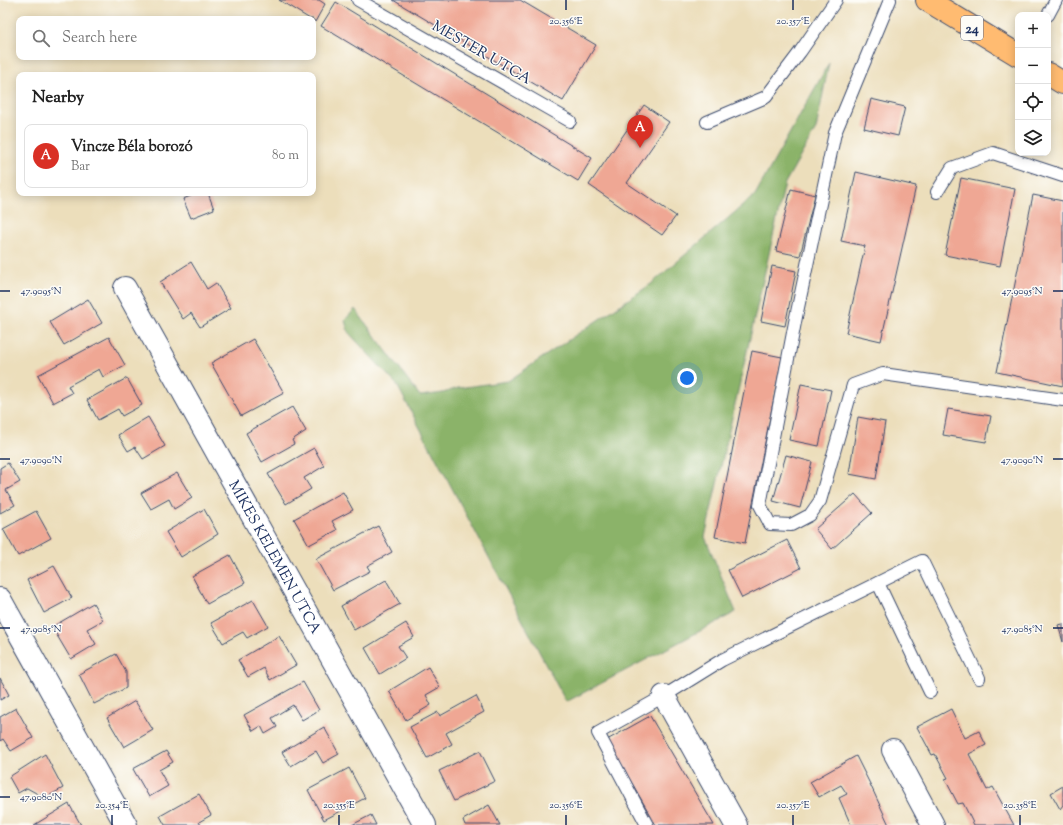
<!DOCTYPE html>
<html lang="en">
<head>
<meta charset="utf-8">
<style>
  :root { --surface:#fff; --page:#f2f2f2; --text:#222; --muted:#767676; --line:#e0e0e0; --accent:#d93025 }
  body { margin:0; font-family:"Sorts Mill Goudy",serif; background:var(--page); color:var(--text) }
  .controls { position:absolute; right:12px; top:12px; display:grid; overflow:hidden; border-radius:8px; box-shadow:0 2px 10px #0003 }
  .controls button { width:36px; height:36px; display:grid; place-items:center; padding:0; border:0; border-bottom:1px solid var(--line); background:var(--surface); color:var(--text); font:20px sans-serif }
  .you { position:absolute; left:687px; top:378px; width:14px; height:14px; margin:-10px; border:3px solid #fff; border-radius:50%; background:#1a73e8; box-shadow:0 0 0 6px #1a73e833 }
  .badge { display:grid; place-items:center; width:26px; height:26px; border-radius:50%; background:var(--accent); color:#fff; font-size:13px; font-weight:700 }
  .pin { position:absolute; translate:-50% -33px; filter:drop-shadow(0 1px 2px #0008) }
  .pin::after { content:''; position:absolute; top:21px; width:14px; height:12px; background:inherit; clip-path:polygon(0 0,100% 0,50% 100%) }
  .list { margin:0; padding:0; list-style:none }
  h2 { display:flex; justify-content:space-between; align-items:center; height:52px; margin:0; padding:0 16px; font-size:17px }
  h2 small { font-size:13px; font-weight:400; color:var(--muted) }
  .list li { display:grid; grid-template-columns:26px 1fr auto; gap:12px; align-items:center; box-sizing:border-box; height:64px; margin:0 8px 8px; padding:0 8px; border:1px solid var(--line); border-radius:8px }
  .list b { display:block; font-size:15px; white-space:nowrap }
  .list p { margin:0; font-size:13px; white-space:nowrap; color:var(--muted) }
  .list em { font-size:13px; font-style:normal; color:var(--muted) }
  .icon { flex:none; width:22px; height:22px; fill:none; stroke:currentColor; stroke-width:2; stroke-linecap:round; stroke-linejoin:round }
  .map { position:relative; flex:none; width:1063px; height:825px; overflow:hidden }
  .search { position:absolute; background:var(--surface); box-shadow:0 2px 10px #0003; left:16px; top:16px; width:300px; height:44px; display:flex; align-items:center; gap:10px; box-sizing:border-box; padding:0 14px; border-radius:8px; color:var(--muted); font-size:15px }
  .panel { position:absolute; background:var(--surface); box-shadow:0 2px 10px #0003; left:16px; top:72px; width:300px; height:124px; border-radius:8px }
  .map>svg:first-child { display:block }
</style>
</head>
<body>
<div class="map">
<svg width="1063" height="825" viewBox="0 0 1063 825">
  <rect width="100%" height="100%" fill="#fdfcf7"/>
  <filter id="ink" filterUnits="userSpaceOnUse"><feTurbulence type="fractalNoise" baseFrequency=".025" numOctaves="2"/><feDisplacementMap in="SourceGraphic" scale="8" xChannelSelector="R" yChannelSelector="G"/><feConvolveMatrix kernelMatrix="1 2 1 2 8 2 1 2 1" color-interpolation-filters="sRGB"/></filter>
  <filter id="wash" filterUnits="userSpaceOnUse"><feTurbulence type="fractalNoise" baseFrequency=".012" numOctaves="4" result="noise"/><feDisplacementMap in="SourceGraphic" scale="16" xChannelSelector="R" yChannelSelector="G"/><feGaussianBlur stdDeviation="0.9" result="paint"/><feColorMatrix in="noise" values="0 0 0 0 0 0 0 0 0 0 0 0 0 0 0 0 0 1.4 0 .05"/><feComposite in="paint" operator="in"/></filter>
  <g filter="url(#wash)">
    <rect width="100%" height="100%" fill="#ecdebb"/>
    <!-- forest -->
    <polygon fill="#8bb369" stroke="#537164" points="829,63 816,129 785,183 705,537 736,612 566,702 397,385 348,332 345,320 355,309 420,396 443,393 458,388 508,381 651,284 755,195"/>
    <g id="blocks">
      <!-- building -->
      <g fill="#efa794">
        <polygon points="279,0 319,0 325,4 315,22 313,19 310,19"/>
        <polygon points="393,0 520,0 596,45 563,101"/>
        <polygon points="336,2 592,158 578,181 321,26"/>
        <polygon points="871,99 905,107 898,136 864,128"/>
        <polygon points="644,105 669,122 627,183 676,216 662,235 589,185"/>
        <polygon points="856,172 916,186 881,341 846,333 865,246 841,241"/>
        <polygon points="961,178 1015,189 1000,266 945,255"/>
        <polygon points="791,189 815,195 800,256 776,251"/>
        <polygon points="198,193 208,193 214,209 191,218 183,199"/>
        <polygon points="1033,195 1063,201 1063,386 997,372"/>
        <polygon points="191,262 207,289 216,283 231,308 200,327 191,313 183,319 160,282"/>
        <polygon points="772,266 796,271 785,326 761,321"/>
        <polygon points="88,299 102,323 64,345 50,322"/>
        <polygon points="109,337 125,365 103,377 99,369 68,386 72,393 53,403 38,375"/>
        <polygon points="253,339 284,393 241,416 211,363"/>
        <polygon points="752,351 782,357 745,543 715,537"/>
        <polygon points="127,378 142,405 122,416 118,409 98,420 87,400"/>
        <polygon points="801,384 831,390 819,446 789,440"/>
        <polygon points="292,407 306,431 292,440 294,444 262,462 246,433"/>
        <polygon points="948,409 991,416 986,442 943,435"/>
        <polygon points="148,417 165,446 143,459 135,447 128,451 118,435"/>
        <polygon points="858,417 885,422 876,479 849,474"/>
        <polygon points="314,448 324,466 304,478 311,489 286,504 268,474"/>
        <polygon points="786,455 812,462 800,508 773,501"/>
        <polygon points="8,463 20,482 6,490 15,505 0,513 0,468"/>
        <polygon points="177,473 192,498 174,509 169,499 151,509 141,493"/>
        <polygon points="343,492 353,510 332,521 337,530 309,545 294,519"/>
        <polygon points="855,494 872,513 832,549 815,529"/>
        <polygon points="204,509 218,534 181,557 166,532"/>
        <polygon points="36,511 51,538 18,556 3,529"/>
        <polygon points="378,526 392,552 367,566 370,571 333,590 316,559"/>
        <polygon points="787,540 801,568 742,598 728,570"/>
        <polygon points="230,555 245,583 207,604 192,576"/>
        <polygon points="54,566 72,598 44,613 27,580"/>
        <polygon points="386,580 400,604 354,630 341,606"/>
        <polygon points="253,600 268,626 247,638 243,632 223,643 211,623"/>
        <polygon points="93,603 103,620 87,629 96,644 71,659 52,627"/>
        <polygon points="406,623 414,637 398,646 406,658 380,674 365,648"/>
        <polygon points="1063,624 1063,642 1058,625"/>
        <polygon points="279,636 296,665 270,680 264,668 248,677 238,660"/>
        <polygon points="116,654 126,672 126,688 94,704 79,674"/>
        <polygon points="428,667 440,687 426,695 431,705 406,720 389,691"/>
        <polygon points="0,678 9,695 0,700"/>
        <polygon points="303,682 319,710 302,720 293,705 272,718 277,727 265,734 261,726 253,731 244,715"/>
        <polygon points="476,696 484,712 446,733 452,744 427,758 410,727 438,712 440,716"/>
        <polygon points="135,701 153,730 124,747 107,718"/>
        <polygon points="16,708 33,738 11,751 3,739 0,741 0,717"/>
        <polygon points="951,709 965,738 979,731 986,745 969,754 987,790 993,787 1014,825 974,825 963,803 958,804 945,779 948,778 935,754 932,755 917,727"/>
        <polygon points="650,716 714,825 656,825 607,740"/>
        <polygon points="324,727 339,754 323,763 316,751 291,766 282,752"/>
        <polygon points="166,751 173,762 159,770 168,786 149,797 133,769"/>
        <polygon points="480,751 495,781 454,801 439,771"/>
        <polygon points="45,754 63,788 45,798 27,788 18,793 9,777"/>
        <polygon points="856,756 870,784 889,825 851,825 839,798 847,794 841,785 819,797 810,782"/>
        <polygon points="349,768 365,798 324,820 308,790"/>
        <polygon points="1063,786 1063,805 1060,809 1051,793"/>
        <polygon points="199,794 211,815 199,822 201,825 165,825 160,816"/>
        <polygon points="69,804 81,825 34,825"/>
        <polygon points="489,805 500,825 465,825 463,820"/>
        <polygon points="371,815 376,825 352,825"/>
      </g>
    </g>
  </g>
  <g filter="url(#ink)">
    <use href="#blocks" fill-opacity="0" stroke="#3a496c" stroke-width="1"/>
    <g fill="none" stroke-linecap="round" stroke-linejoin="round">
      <!-- lane casing -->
      <g stroke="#3a496c" stroke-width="14">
        <g id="lane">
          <polyline points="358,0 570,121"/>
          <polyline points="890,0 835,133 796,317 760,505 770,524 791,525 810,515 820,501 853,385 883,374 1063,400"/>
          <polyline points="1048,15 1056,0"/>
          <polyline points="707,122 766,97 800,52 836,0"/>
          <polyline points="937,192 952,168 993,153 1063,176"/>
          <polyline points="878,583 930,692"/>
          <polyline points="647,825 598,733 664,696 722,660 922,561 979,678"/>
        </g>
      </g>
      <!-- street casing -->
      <g stroke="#3a496c" stroke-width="24">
        <g id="street">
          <path id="s1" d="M 125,288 L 425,825"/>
          <polyline points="0,599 126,825"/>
          <polyline points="664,696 736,825"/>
          <polyline points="893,750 933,825"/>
        </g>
      </g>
      <!-- primary casing -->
      <g stroke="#3a496c" stroke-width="24">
        <g id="primary">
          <polyline points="927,0 1018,55"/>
          <polyline points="1048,74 1063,83"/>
        </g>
      </g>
      <!-- lane -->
      <use href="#lane" stroke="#fff" stroke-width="12"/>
      <!-- street -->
      <use href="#street" stroke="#fff" stroke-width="22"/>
      <!-- primary -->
      <use href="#primary" stroke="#ffbb71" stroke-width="22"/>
    </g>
  </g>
  <!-- ticks -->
  <path fill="none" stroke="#1b2f5e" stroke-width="1.5" d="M 566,0 L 566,10M 793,0 L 793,10M 0,291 L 10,291M 1053,291 L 1063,291M 0,459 L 10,459M 1053,459 L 1063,459M 0,628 L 10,628M 1053,628 L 1063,628M 0,797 L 10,797M 112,815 L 112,825M 339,815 L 339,825M 566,815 L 566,825M 793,815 L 793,825M 1020,815 L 1020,825"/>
  <g text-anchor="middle" stroke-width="3" stroke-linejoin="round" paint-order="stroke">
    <!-- shield labels -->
    <rect fill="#fdfcf7" stroke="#5f6c8c" stroke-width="1" x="961" y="16" width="22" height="24" rx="3"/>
    <g font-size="14" font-weight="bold" fill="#1b2f5e">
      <text x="972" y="33">24</text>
    </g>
    <!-- street labels -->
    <g font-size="15" fill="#1b2f5e" stroke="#fdfcf7">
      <text transform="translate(482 52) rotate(30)" y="5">MESTER UTCA</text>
      <text dy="5" stroke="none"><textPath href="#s1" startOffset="308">MIKES KELEMEN UTCA</textPath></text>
    </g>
  </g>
  <g font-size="10" text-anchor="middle" fill="#1b2f5e" stroke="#fdfcf7" stroke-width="3" stroke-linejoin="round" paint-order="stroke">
    <text x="566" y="24">20.356°E</text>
    <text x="793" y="24">20.357°E</text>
    <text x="41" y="294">47.9095°N</text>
    <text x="1022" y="294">47.9095°N</text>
    <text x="41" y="463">47.9090°N</text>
    <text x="1022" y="463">47.9090°N</text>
    <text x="41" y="632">47.9085°N</text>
    <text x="1022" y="632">47.9085°N</text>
    <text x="41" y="800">47.9080°N</text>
    <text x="112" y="808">20.354°E</text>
    <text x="339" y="808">20.355°E</text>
    <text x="566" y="808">20.356°E</text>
    <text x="793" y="808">20.357°E</text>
    <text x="1020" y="808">20.358°E</text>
  </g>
</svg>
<div class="controls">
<button>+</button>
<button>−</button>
<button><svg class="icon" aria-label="locate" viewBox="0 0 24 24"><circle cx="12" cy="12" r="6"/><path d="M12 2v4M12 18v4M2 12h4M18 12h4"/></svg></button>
<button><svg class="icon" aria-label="layers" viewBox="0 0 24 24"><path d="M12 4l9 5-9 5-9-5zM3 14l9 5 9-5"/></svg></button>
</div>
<div class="you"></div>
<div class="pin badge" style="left:640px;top:148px">A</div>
<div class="search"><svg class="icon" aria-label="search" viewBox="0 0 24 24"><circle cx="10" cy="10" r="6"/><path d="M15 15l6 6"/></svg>Search here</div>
<section class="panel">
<h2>Nearby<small></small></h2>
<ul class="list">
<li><span class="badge">A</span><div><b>Vincze Béla borozó</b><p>Bar</p></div><em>80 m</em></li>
</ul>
</section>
</div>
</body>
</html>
